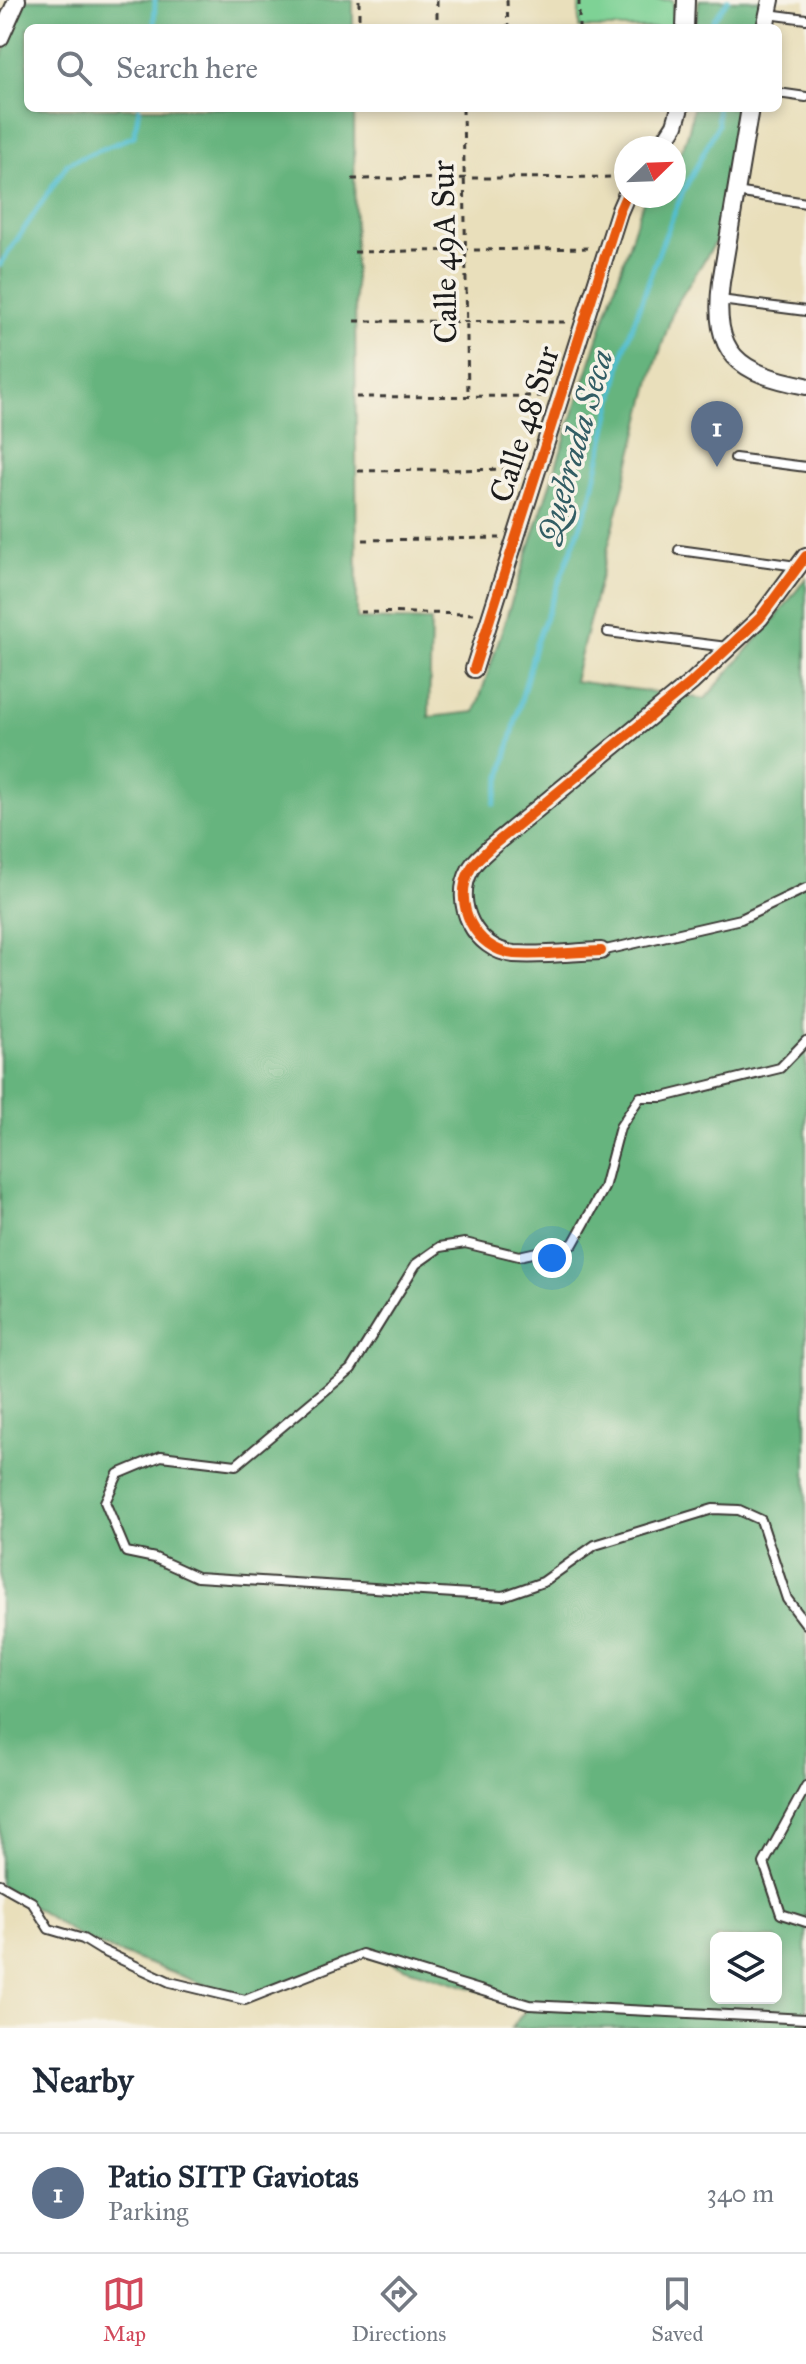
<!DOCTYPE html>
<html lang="en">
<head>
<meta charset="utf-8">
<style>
  :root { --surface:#fff; --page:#f6f6f7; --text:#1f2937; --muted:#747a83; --line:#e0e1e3; --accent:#d1495b }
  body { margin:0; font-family:"IM FELL Great Primer",serif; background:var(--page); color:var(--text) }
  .controls { position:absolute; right:24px; bottom:24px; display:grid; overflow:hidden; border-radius:12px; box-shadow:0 4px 12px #0003 }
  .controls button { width:72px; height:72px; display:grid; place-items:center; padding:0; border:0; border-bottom:2px solid var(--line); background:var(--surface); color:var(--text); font:40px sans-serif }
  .compass { position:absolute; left:614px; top:136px; width:72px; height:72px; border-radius:50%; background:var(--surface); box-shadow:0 4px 12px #0003; rotate:67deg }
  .you { position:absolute; left:552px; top:1258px; width:28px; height:28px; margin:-20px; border:6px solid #fff; border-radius:50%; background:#1a73e8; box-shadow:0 0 0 12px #1a73e833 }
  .badge { display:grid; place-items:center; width:52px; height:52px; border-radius:50%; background:var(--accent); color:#fff; font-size:26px; font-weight:700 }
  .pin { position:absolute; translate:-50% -66px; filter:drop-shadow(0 2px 4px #0008) }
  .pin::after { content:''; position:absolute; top:42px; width:28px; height:24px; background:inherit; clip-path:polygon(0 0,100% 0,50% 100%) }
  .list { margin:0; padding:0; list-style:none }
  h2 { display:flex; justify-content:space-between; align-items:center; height:104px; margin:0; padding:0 32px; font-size:34px }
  h2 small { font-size:26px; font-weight:400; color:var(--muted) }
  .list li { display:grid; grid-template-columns:52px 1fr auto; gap:24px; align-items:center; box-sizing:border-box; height:120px; padding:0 32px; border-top:2px solid var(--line) }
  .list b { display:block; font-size:30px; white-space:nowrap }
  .list p { margin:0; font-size:26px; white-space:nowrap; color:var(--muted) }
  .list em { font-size:26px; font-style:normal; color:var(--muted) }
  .icon { flex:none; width:44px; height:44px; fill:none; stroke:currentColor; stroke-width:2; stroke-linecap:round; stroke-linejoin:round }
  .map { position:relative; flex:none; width:806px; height:2028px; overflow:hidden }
  .search { position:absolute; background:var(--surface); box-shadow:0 4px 12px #0003; left:24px; right:24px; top:24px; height:88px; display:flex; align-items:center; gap:20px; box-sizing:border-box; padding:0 28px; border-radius:12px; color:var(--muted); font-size:30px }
  .sheet { height:224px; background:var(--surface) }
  nav { display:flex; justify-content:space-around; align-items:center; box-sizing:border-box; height:112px; border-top:2px solid var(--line); background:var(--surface); font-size:22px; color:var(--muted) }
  nav a { display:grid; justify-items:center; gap:4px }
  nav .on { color:var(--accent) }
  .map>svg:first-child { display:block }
</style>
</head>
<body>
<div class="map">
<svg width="806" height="2028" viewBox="0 0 806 2028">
  <rect width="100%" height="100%" fill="#f7f3e8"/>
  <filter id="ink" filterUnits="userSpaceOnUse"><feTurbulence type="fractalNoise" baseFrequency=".0125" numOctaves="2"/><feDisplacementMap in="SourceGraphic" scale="16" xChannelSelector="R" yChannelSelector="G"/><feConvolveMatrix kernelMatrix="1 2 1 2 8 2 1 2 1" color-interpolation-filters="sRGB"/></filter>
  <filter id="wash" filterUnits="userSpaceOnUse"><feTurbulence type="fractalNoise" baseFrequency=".006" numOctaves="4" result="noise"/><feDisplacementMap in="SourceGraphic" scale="32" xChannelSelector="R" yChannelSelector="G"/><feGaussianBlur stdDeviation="1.8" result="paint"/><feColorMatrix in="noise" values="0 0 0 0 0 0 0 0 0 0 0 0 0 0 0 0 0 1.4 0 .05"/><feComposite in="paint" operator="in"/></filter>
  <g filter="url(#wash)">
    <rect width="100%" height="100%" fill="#e9dfbb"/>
    <!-- green -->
    <rect fill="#7ed295" stroke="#4d7758" stroke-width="2" x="579" y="0" width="94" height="28"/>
    <!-- forest -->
    <g fill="#66b47e" stroke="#41684d" stroke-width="2" fill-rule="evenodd">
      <path d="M 26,0 L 353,0 L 353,28 L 28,28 L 28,108 L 354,108 L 357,619 L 431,621 L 429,717 L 475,712 L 645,196 L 674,196 L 674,160 C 687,146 690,127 693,108 L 740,108 L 723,192 L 717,240 L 674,308 L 652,376 L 574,681 L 705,699 L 777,616 L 806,578 L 806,2028 L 511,2028 L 529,2006 L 362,1954 L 245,2000 L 83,1939 L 0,1885 L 0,61 ZM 716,1938 L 776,1938 L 776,1998 L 716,1998 Z"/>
      <polygon points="699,0 762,0 757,28 695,28"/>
    </g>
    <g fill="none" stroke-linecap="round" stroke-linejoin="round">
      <!-- stream -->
      <g stroke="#53becf" stroke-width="5">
        <polyline points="154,28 155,0"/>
        <polyline points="713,28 713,20 728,0"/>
        <polyline points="0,265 68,163 134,136 139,108"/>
        <polyline points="494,804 536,643 591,498 624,350 661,246 682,194 718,125 717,108"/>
      </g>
    </g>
  </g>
  <g filter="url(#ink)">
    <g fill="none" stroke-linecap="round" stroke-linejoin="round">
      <!-- service casing -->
      <g stroke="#3b3934" stroke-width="12">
        <g id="service">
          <polyline points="768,14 806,19"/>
          <polyline points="778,93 806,97"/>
          <polyline points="736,192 806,203"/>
          <polyline points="720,300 806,311"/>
          <polyline points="735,458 806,467"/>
          <polyline points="679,550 797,566"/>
          <polyline points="608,632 727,647"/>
          <polyline points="601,951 741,919 806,888"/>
          <polyline points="806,1041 780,1068 663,1097 640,1097 620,1127 604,1188 573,1244 519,1256 465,1243 440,1247 416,1264 351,1369 236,1465 161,1456 118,1474 105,1502 126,1552 155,1558 197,1577 503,1596 543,1582 595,1545 713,1509 739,1510 761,1520 787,1599 806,1624"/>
          <polyline points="806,1786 764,1863 781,1914 806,1922"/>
          <polyline points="0,1884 32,1902 49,1929 83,1939 101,1950 170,1982 245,2000 362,1954 529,2005 806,2019"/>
        </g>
      </g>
      <!-- minor casing -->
      <g stroke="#3b3934" stroke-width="20">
        <g id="minor">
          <polyline points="685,28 686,0"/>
          <polyline points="765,28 771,0"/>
          <polyline points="0,38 17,0"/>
          <path d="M 750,108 L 721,282 C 712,355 738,373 806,386"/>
          <polyline points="660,148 675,125 680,108"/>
          <polyline points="474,669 619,212 626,196"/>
          <path d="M 601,951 C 573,952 542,956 514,954 C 475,950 452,903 470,870 C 474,861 484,854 491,847 L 692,682 L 760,618 L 806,556"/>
        </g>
      </g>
      <!-- path -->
      <g stroke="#3b3934" stroke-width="3" stroke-dasharray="6 6" stroke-linecap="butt">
        <polyline points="359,0 359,28"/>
        <polyline points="437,0 437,28"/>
        <polyline points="507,0 508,28"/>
        <polyline points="579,0 579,28"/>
        <polyline points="463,108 468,395"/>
        <polyline points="352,179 626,177"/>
        <polyline points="354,252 592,248"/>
        <polyline points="355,321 568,322"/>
        <polyline points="356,397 545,396"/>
        <polyline points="358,471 522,469"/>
        <polyline points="363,540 500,538"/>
        <polyline points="360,612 476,614"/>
      </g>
      <!-- service -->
      <use href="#service" stroke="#fff" stroke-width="8"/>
      <!-- minor -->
      <use href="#minor" stroke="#fff" stroke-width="16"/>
      <!-- cycleway casing -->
      <g stroke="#f7f3e8" stroke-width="15">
        <g id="cycleway">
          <polyline points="474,669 619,212 626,196"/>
          <path d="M 601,951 C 573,952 542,956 514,954 C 475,950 452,903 470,870 C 474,861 484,854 491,847 L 692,682 L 760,618 L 806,556"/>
        </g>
      </g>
      <!-- cycleway -->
      <use href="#cycleway" stroke="#e8590c" stroke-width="10"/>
    </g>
  </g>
  <g text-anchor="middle" stroke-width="7" stroke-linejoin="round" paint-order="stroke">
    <!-- street labels -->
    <g font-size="32" fill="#1c1c1c" stroke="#f7f3e8">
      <text transform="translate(444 252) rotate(-91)" y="11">Calle 49A Sur</text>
      <text transform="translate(524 424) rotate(-72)" y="11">Calle 48 Sur</text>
    </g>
    <!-- water labels -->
    <g font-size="34" font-style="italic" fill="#325d64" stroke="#f7f3e8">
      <text transform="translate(574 446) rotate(-74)" y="12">Quebrada Seca</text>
    </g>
  </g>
</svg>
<div class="controls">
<button><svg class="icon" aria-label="layers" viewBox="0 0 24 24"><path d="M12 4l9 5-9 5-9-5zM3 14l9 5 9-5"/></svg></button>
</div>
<svg class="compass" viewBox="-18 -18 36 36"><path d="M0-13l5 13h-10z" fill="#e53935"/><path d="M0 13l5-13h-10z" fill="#747a83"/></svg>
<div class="you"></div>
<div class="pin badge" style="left:717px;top:467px;background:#5c6f8a">1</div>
<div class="search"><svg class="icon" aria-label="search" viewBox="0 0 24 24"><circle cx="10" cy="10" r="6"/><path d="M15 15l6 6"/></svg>Search here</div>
</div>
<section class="sheet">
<h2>Nearby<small></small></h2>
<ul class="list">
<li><span class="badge" style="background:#5c6f8a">1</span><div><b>Patio SITP Gaviotas</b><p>Parking</p></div><em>340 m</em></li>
</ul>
</section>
<nav>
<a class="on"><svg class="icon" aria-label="map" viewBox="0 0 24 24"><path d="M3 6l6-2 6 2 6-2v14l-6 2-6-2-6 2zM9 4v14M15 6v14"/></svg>Map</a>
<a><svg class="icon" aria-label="directions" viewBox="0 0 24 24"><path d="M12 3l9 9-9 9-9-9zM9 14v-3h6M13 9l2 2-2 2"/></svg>Directions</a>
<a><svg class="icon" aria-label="saved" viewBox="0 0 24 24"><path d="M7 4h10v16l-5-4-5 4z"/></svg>Saved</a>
</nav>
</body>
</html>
